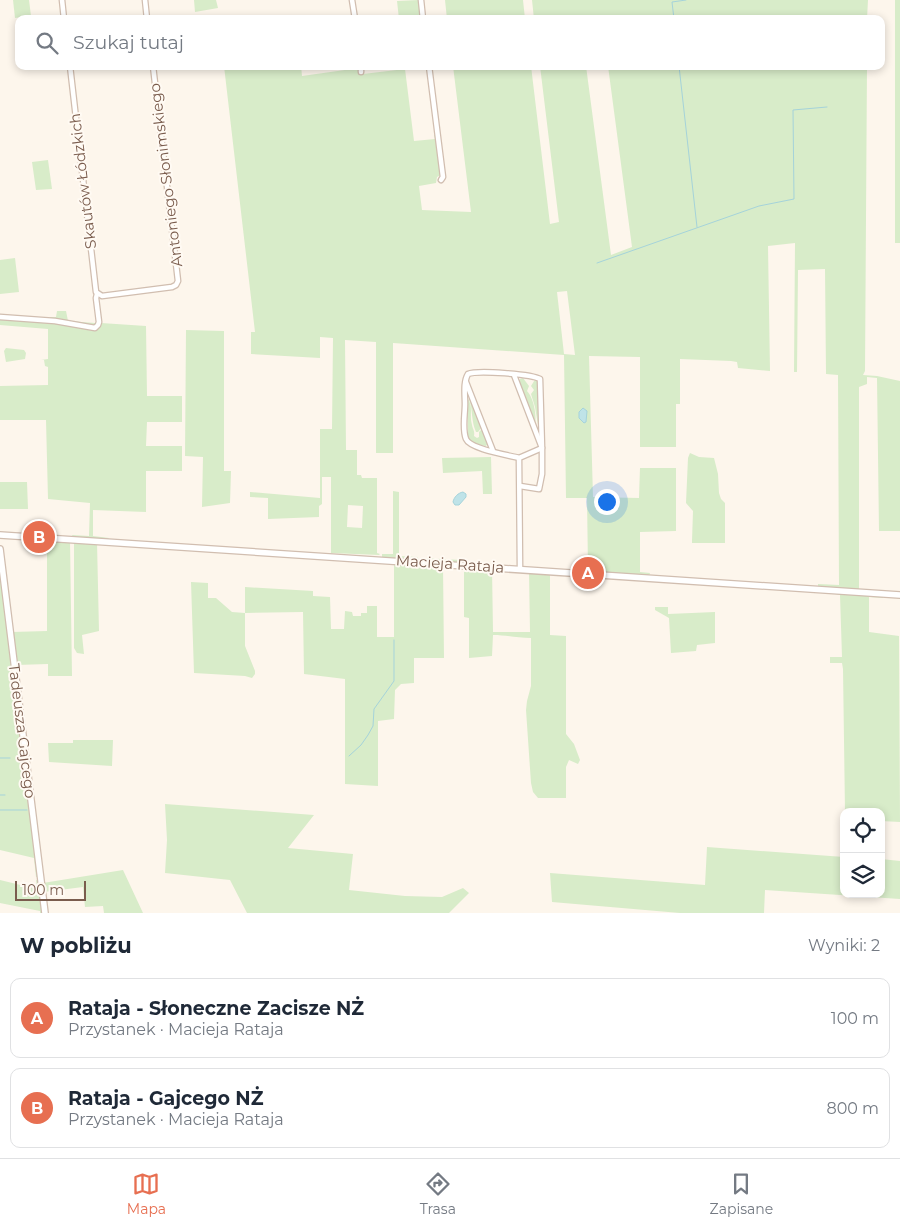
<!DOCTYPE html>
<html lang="pl">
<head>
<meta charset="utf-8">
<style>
  :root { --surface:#fff; --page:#f2f2f3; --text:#1f2937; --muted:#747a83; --line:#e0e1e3; --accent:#e76f51 }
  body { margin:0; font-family:Montserrat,sans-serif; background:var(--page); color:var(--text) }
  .controls { position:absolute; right:15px; bottom:15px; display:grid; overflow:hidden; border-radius:10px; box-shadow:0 2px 8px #0003 }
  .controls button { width:45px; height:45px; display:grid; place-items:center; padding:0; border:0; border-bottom:1px solid var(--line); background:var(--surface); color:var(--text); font:25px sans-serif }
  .scale { position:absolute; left:15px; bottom:12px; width:71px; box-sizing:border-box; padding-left:5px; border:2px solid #7a5c4d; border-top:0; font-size:14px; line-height:18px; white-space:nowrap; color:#7a5c4d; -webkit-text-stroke:4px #fffaf3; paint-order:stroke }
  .you { position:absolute; left:606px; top:501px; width:18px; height:18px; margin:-12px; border:4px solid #fff; border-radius:50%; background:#1a73e8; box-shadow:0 0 0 8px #1a73e833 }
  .badge { display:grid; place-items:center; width:32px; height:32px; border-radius:50%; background:var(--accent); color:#fff; font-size:16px; font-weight:700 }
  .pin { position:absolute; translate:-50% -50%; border:2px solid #fff; box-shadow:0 1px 5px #0006 }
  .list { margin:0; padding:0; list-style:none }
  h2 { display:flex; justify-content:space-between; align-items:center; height:65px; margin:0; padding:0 20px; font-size:21px }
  h2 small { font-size:16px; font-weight:400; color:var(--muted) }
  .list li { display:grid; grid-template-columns:32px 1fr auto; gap:15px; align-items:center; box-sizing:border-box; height:80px; margin:0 10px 10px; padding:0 10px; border:1px solid var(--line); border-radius:10px }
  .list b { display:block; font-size:19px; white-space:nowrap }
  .list p { margin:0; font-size:16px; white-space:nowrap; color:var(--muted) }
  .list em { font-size:16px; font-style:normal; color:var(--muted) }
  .icon { flex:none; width:28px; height:28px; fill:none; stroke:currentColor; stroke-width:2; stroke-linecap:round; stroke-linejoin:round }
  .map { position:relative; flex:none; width:900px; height:913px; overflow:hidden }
  .search { position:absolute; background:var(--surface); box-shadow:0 2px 8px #0003; left:15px; right:15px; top:15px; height:55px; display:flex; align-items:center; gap:12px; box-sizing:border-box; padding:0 18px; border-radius:10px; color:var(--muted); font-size:19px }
  .sheet { height:245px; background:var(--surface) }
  nav { display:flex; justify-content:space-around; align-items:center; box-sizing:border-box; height:70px; border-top:1px solid var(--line); background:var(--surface); font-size:14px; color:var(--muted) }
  nav a { display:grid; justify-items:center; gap:2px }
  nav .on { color:var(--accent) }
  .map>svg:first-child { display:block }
</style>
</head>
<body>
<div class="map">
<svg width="900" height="913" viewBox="0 0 900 913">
  <rect width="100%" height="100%" fill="#fdf6ec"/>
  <!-- green -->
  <g fill="#d8ecc9" fill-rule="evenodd">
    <polygon points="13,0 29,0 31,16 15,18"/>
    <polygon points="194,0 216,0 218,8 195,12"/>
    <polygon points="419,0 422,19 420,16 399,19 397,1"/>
    <polygon points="445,0 523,0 525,19 447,19"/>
    <polygon points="532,0 868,0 867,19 601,19 600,16 579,19 534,19"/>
    <rect x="895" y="0" width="5" height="243"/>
    <path d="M 224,66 L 301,66 L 302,76 L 359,68 L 359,71 L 363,74 L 405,69 L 414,141 L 435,139 L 434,135 L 436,135 L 441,175 L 437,177 L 436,183 L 419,186 L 422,210 L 471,212 L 453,66 L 531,66 L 550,224 L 559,222 L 540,66 L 586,66 L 611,255 L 632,247 L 608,66 L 867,66 L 865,371 L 863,375 L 877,376 L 900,381 L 900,531 L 879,531 L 877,378 L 867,377 L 867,384 L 859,387 L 859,590 L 818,586 L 818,584 L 839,585 L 838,375 L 826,374 L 825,269 L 798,270 L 797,372 L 794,372 L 795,243 L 768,246 L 770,371 L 738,368 L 737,362 L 731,361 L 680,359 L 680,404 L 676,404 L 676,447 L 640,447 L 640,357 L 589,356 L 593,497 L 639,498 L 640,468 L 676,468 L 676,531 L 640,532 L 640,572 L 650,573 L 649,576 L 591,571 L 590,569 L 578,570 L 578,568 L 588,569 L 587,498 L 566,498 L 564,355 L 393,343 L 393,453 L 376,453 L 376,342 L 345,340 L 346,450 L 357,450 L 357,475 L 361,475 L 362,478 L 377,478 L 377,553 L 380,554 L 379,555 L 331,553 L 331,477 L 322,477 L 322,504 L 319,506 L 319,517 L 268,519 L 268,498 L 250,497 L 250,492 L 320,498 L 320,429 L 332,429 L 333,338 L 320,337 L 320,358 L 251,354 L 251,332 L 255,332 ZM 567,291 L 575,355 L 564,354 L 557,292 ZM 348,505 L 363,506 L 362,528 L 347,527 Z"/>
    <polygon points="48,160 52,189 36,190 32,162"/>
    <polygon points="15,258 19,292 0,294 0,260"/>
    <polygon points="57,311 66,311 68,321 95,323 98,320 98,322 93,326 51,319 50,317 56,317"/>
    <polygon points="0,318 53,322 94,331 98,329 101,323 146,326 147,396 182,396 182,422 147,422 146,446 182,446 182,471 146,471 146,512 93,510 93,536 109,538 108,539 73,537 72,535 89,536 90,503 48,499 46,420 0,420 0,386 48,385 48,367 45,366 44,360 41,360 48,359 48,329 0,325"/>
    <polygon points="186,330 224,331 224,471 231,471 230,503 202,507 203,457 185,456"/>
    <polygon points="6,348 24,350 26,353 25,359 6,362 4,351"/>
    <path d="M 523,378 L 529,386 L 527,391 C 534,398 537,417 535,426 L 519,383 L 520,379 Z"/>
    <polygon points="536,378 538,380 540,425 538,425 535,407 531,394 534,390 531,386"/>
    <path d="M 467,397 C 474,407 469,414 472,425 C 473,430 475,431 474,436 L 477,438 L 479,437 L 479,432 L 482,429 L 488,443 L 486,446 L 474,444 L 468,438 Z"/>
    <path d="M 470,397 L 482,427 L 478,432 L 476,432 C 471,421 473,410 469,398 Z"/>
    <polygon points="690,453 699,457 714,458 718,474 719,493 721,499 725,503 725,543 692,543 692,541 693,511 686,503 688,458"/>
    <polygon points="491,457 492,494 483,494 482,471 443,473 442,458"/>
    <polygon points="0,482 27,482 28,509 0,509"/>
    <polygon points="393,491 399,492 399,556 418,557 416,560 382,557 382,554 393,554"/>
    <polygon points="47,539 70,540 72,676 48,676 48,664 16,665 12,632 47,631"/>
    <polygon points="74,542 97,542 99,631 82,635 84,654 77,653 74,648"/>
    <polygon points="421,558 461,560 460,563 421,560"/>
    <polygon points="394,563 443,566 444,658 414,658 414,683 401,684 395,690 394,719 378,721 378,786 345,784 345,679 304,674 303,612 245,613 245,646 255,671 255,674 252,678 245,676 194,673 191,582 208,583 208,598 216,598 232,612 245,613 245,587 313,591 313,596 330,597 331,629 344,629 345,611 352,612 353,616 361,616 361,613 367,613 367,606 377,606 377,637 394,637"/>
    <path d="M 464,566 L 492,568 L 493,632 L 530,632 L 529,571 L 550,572 L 550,635 L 566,636 L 566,734 L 574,744 L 580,760 L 578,764 L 569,760 L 566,767 L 566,798 L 538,798 L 533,792 L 531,783 L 526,710 L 527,701 L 531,686 L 531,638 C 517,638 506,635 493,635 L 492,656 L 469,658 L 469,618 L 464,617 Z"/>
    <polygon points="0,567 39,876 36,877 34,858 0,850"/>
    <polygon points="831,592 883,596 883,598 869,597 869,632 899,636 900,822 881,821 881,812 845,812 843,669 842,663 830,663 830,657 842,657 840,595 831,593"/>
    <polygon points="655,607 668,607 668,614 715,612 715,643 697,645 696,651 671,653 669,618 655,610"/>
    <polygon points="73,740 113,740 112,766 49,762 48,743 73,743"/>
    <polygon points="165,804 314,815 288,848 353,854 349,890 405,896 442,897 463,888 469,893 449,913 247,913 230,880 165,873 167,840"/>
    <polygon points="707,847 844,857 844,894 881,894 881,859 900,861 900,899 765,890 764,913 680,913 552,902 550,873 705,885"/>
    <polygon points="123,870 143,913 104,913 103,906 85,907 83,887 44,892 43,883"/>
    <polygon points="0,880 37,889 36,880 39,881 43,913 40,913 40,911 0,903"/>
  </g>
  <!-- water -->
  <g fill="#bfe3e8" stroke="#a5d3da">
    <polygon points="583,408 587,411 586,422 584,423 579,418 579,412"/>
    <path d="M 463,492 L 466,494 L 466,497 L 459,505 L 455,505 L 453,502 C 454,497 458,493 463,492 Z"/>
  </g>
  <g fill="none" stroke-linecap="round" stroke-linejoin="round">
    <!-- stream -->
    <g stroke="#a5d3da" stroke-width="1">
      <polyline points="674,19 672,2 686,0"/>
      <polyline points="679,66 697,227"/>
      <polyline points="597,263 759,206 794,199 793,110 827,107"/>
      <polyline points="349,756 361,745 368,735 373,726 374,709 394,681 394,640"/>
      <polyline points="0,758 10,758"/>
      <polyline points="0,795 5,795"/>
      <polyline points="0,810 27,810"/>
    </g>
    <!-- minor casing -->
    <g stroke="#d1beb0" stroke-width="7">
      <g id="minor">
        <polyline points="62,0 64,19"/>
        <polyline points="145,0 147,19"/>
        <polyline points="352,0 355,19"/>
        <polyline points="421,0 423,19"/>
        <polyline points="70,66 96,292 102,296 172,287 176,285 178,281 153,66"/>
        <polyline points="361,66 361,72"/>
        <polyline points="429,66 443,177 441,180"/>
        <polyline points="0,317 55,321 95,328 98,325 99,322 96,298 97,294"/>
        <polyline points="514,375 542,448 542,474 539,489 520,486"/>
        <polyline points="466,382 493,451"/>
        <path d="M 519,458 L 542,448 L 540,379 C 532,374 477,370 468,374 C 463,382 465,395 465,404 C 465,415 462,429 466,439 C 470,449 508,455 519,458 L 520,568"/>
      </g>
    </g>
    <!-- tertiary casing -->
    <g stroke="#d1beb0" stroke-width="8">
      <g id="tertiary">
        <polyline points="0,535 900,595"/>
        <polyline points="0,549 45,913"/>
      </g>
    </g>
    <!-- minor -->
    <use href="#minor" stroke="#fff" stroke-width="4.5"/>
    <!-- tertiary -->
    <use href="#tertiary" stroke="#fff" stroke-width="5.5"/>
  </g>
  <g text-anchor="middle" stroke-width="4" stroke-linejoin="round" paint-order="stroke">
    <!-- street labels -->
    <g font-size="15" fill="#7a5c4d" stroke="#fffaf3">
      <text transform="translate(166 175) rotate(-97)" y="5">Antoniego Słonimskiego</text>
      <text transform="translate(83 181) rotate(-97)" y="5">Skautów Łódzkich</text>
      <text transform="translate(450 564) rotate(4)" y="5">Macieja Rataja</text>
      <text transform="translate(22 731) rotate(83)" y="5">Tadeusza Gajcego</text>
    </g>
  </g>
</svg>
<div class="controls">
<button><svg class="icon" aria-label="locate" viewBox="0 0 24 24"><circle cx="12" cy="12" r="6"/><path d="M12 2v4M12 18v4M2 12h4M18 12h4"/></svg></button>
<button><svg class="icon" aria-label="layers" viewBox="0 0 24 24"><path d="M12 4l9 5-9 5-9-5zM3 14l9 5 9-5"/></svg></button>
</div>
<div class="scale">100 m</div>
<div class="you"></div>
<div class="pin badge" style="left:588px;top:573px">A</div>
<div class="pin badge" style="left:39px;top:537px">B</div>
<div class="search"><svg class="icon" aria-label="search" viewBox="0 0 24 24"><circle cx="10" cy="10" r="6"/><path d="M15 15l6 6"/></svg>Szukaj tutaj</div>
</div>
<section class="sheet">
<h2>W pobliżu<small>Wyniki: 2</small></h2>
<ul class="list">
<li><span class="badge">A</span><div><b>Rataja - Słoneczne Zacisze NŻ</b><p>Przystanek · Macieja Rataja</p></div><em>100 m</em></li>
<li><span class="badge">B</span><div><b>Rataja - Gajcego NŻ</b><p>Przystanek · Macieja Rataja</p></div><em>800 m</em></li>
</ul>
</section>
<nav>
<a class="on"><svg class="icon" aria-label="map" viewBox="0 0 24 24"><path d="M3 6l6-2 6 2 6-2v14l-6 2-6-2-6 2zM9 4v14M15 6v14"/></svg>Mapa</a>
<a><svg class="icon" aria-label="directions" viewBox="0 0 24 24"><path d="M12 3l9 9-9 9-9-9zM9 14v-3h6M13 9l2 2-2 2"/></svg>Trasa</a>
<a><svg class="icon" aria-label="saved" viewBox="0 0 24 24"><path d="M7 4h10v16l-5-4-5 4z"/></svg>Zapisane</a>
</nav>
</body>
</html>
